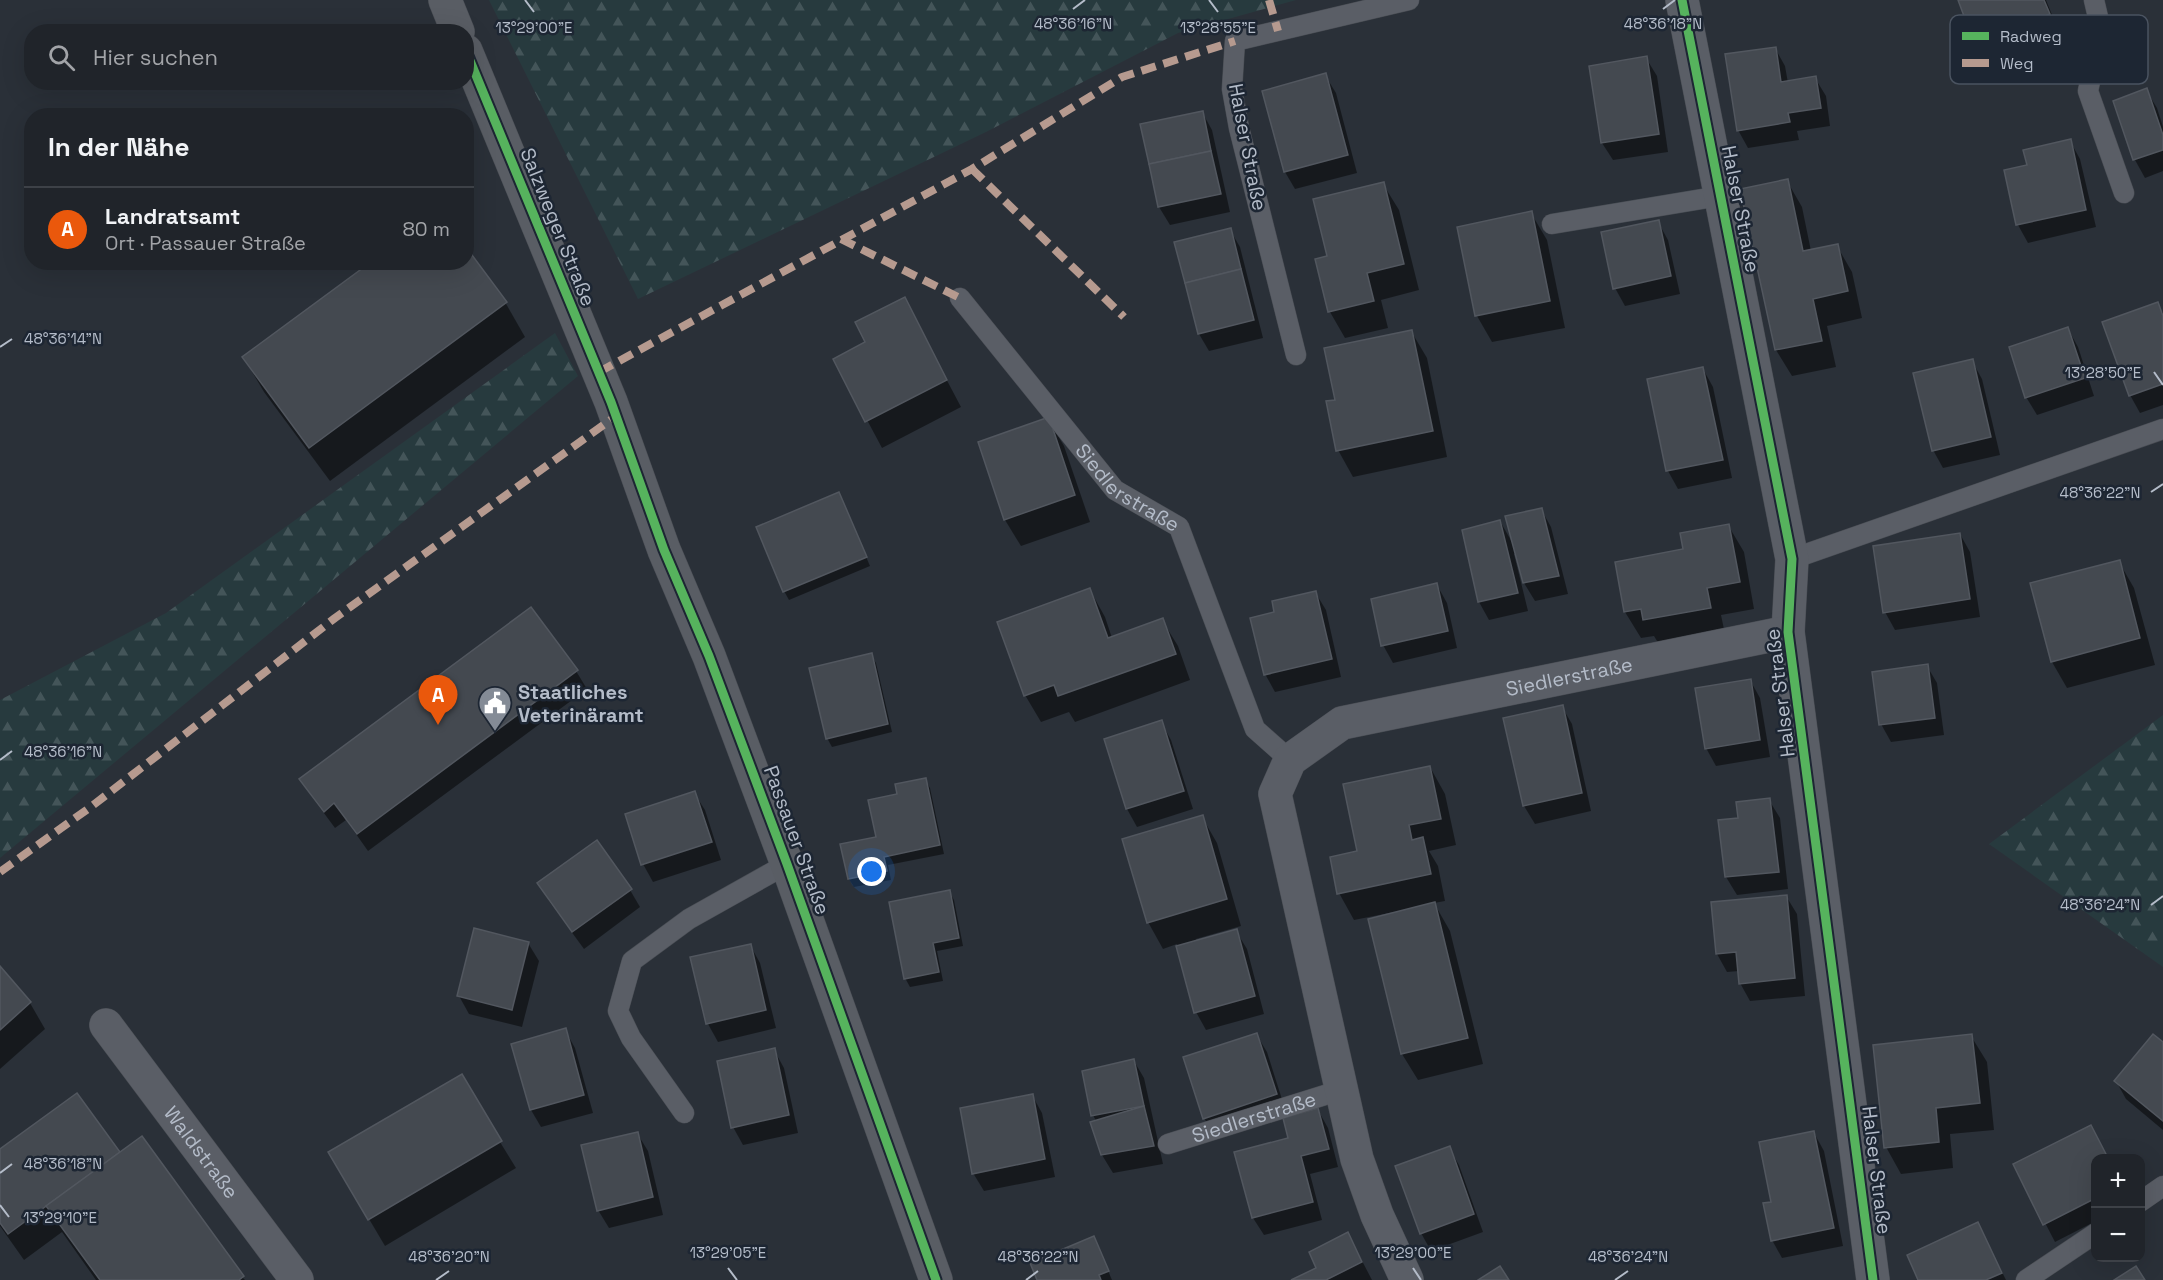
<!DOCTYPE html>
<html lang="de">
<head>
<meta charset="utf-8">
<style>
  :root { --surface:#20242a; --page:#2d3036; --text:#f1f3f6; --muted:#a2a4a8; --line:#3d4147; --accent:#ea580c }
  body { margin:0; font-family:"Space Grotesk",sans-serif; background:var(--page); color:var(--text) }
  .controls { position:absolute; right:18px; bottom:18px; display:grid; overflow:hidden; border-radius:12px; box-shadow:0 6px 24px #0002 }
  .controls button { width:54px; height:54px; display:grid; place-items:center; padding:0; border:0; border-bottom:2px solid var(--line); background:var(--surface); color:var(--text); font:30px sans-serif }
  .you { position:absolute; left:872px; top:872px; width:21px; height:21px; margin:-15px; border:4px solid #fff; border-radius:50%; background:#1a73e8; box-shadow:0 0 0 9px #1a73e833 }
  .badge { display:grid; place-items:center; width:39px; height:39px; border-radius:50%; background:var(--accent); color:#fff; font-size:20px; font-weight:700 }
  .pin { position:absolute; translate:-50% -50px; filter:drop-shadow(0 2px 3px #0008) }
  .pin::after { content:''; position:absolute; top:32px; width:21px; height:18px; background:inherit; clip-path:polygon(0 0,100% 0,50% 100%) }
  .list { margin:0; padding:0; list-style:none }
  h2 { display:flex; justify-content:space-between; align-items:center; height:78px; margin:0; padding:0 24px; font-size:26px }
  h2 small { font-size:20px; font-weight:400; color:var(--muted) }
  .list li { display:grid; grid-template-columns:39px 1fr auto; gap:18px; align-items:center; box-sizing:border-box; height:84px; padding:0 24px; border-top:2px solid var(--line) }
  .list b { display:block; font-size:22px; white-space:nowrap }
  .list p { margin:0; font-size:20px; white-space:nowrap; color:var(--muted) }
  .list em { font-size:20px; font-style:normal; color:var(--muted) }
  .icon { flex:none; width:33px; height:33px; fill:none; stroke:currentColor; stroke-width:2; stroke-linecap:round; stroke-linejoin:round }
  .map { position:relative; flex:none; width:2163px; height:1280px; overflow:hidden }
  .search { position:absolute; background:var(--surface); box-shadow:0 6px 24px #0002; left:24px; top:24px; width:450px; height:66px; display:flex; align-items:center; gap:15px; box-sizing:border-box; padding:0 21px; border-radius:24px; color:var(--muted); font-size:22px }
  .panel { position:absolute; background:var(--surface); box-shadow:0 6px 24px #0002; left:24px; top:108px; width:450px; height:162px; border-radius:24px }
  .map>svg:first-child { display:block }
</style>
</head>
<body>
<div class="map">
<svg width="2163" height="1280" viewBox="0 0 2163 1280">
  <defs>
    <pattern id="forest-firs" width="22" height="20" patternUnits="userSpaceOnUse" patternTransform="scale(1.5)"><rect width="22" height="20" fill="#273a3e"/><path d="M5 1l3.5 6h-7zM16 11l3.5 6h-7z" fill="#445559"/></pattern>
  </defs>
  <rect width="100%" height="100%" fill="#2a3038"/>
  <!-- forest -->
  <g fill="url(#forest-firs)">
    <polygon points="489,0 1296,0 1178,33 986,132 638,299"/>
    <polygon points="555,333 578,376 0,858 0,700 166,613"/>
    <polygon points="2163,715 2163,967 1989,844"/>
  </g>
  <!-- shadow -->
  <g fill="#0007">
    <polygon points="1959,0 2046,0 2059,32 1986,60 1976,42"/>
    <polygon points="1775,48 1785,66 1788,83 1815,78 1826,96 1830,126 1797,131 1799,140 1748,148 1738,130"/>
    <polygon points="1646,58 1657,76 1668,152 1613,160 1602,143"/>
    <polygon points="1325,75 1336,93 1357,173 1295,189 1285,172"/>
    <polygon points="2146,90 2157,108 2163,127 2163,171 2145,178 2135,160 2115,101"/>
    <polygon points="1202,112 1212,130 1230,212 1170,225 1159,207 1142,125"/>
    <polygon points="2070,141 2080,159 2096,227 2028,243 2018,225 2006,171 2029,166"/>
    <polygon points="1787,181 1802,207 1811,251 1837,246 1852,272 1862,318 1827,326 1836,367 1792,376 1776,350 1742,190"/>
    <polygon points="1383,184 1399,210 1419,290 1381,300 1388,328 1345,338 1330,312 1317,260 1329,257"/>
    <polygon points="1531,213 1547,240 1565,328 1492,342 1477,316 1459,228"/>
    <polygon points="1658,222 1668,240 1680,294 1625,306 1615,288"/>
    <polygon points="1230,230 1240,247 1263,338 1209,351 1199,334"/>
    <polygon points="904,299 961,407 882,448 835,360 867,343"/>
    <polygon points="505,302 525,337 330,481 264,392 244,358"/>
    <polygon points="2157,304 2163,313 2163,405 2140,413 2130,395"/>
    <polygon points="2068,329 2078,347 2094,396 2037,415 2026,397"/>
    <polygon points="1411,331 1427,358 1447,457 1353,477 1338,450 1336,401"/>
    <polygon points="1972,361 1982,379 2000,455 1943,468 1933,450"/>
    <polygon points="1703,369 1713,387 1732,478 1678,489 1668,471"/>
    <polygon points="1048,419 1064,446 1090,522 1021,546 1005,520 979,443"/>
    <polygon points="839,493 870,566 789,600 784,591"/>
    <polygon points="1541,509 1551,527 1568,594 1535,601 1524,583 1516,553 1514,554 1528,611 1489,620 1479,602 1464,531 1500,521 1513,544"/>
    <polygon points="1728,525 1744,552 1754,609 1721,615 1725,634 1660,646 1654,636 1641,638 1625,612 1685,551"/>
    <polygon points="1960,534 1970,552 1980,617 1895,630 1885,612"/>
    <polygon points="2119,562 2134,588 2155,665 2067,688 2052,662 2032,585"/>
    <polygon points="1437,585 1447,603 1457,648 1393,663 1383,645"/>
    <polygon points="1090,590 1105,617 1112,638 1162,620 1178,646 1190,680 1075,722 1069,712 1041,722 1025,695"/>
    <polygon points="1315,592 1326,610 1341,677 1275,692 1265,674"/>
    <polygon points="871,655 876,663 892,732 832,747 827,738"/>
    <polygon points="1927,666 1937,683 1944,735 1891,742 1881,724"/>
    <polygon points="576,671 587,689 368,851 346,820 335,828 312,797 301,779"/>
    <polygon points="1750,680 1760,698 1770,757 1716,766 1706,748"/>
    <polygon points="1562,707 1572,724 1591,811 1535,824 1524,806 1505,719"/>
    <polygon points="1161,722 1171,740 1193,809 1137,827 1127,809 1106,740"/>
    <polygon points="1430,767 1445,794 1456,845 1429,851 1438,866 1445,901 1434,903 1450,931 1483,1064 1418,1080 1402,1054 1370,920 1394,914 1394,912 1354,920 1339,893 1358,852"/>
    <polygon points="925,779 930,788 944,854 888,865 891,880 854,887 849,879 842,846 878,838 898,795"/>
    <polygon points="694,793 705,810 721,860 653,882 643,864"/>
    <polygon points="1769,800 1780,818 1788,889 1737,895 1726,877 1720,821 1740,819"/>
    <polygon points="1202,817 1217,843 1241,926 1196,939 1197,942 1236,931 1247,949 1264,1014 1206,1030 1196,1012 1177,944 1163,949 1148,922"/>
    <polygon points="539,883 630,890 640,907 584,949 549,901"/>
    <polygon points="949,891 954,900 963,946 937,951 943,981 910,987 905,978"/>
    <polygon points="1786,896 1797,914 1805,996 1750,1001 1740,983 1739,971 1727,972 1717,954 1712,904"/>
    <polygon points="528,943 539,961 522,1027 469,1014 459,996"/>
    <polygon points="750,945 760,963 776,1028 718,1042 708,1024 692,959"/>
    <polygon points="0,969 30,1003 45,1029 0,1069"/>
    <polygon points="565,1030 575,1048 593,1113 541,1127 531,1110"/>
    <polygon points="1256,1034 1267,1052 1286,1112 1215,1136 1204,1118"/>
    <polygon points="1971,1036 1987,1062 1994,1130 1950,1134 1953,1168 1901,1174 1886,1147"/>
    <polygon points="2163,1044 2163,1130 2126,1099 2116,1081"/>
    <polygon points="774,1050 784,1068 798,1133 743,1145 733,1127"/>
    <polygon points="1134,1061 1144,1078 1163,1164 1113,1173 1102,1155 1096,1121 1093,1115"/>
    <polygon points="76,1095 120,1154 245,1280 96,1280 62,1232 24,1260 0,1226 0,1151"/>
    <polygon points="1032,1095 1042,1113 1055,1177 984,1191 973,1173"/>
    <polygon points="1318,1110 1328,1128 1338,1167 1310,1174 1322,1220 1264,1235 1253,1218"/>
    <polygon points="637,1133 648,1151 663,1215 609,1228 598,1210"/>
    <polygon points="1814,1133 1824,1151 1843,1246 1782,1258 1772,1240 1772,1203"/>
    <polygon points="500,1142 516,1168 385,1246 330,1153"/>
    <polygon points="2101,1145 2108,1158 2096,1158 2096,1221 2055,1242 2015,1165"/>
    <polygon points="1449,1148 1459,1165 1483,1232 1431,1251 1421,1233"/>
    <polygon points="1978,1224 2006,1280 1920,1280"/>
    <polygon points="1348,1234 1372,1280 1294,1280 1318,1269"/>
    <polygon points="1094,1238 1112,1280 1038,1280"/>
  </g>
  <!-- building -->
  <g fill="#444950" stroke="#52575f" stroke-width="1.5">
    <polygon points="1958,0 2044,0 2050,14 1974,43"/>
    <polygon points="1776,47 1781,82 1816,76 1821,108 1788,113 1790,122 1737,131 1725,54"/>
    <polygon points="1647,56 1659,134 1601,143 1589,66"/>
    <polygon points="1326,73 1348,155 1284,172 1262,91"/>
    <polygon points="2147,88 2163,135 2163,150 2133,160 2113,101"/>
    <polygon points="1203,111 1211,151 1149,164 1140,124"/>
    <polygon points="2071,139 2086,210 2016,225 2004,170 2027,165 2023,150"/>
    <polygon points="1211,151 1221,194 1158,207 1149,164"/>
    <polygon points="1788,179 1803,251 1838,244 1848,291 1813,299 1822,341 1775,350 1740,189"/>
    <polygon points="1384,182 1404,264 1367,273 1374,301 1328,312 1315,259 1327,256 1313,199"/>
    <polygon points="1532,211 1550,301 1475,316 1457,227"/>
    <polygon points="1659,220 1671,276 1613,289 1601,232"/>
    <polygon points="1231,228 1241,269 1185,283 1174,242"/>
    <polygon points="466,247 507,302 309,448 242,357 371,262 466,262"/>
    <polygon points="1241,269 1254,320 1198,334 1185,283"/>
    <polygon points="905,297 947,380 865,422 833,359 865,342 855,322"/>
    <polygon points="2158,302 2163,316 2163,384 2129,396 2102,322"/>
    <polygon points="2068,327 2085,378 2025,398 2009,347"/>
    <polygon points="1412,330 1433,431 1336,451 1326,401 1335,400 1324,348"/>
    <polygon points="1973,359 1991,437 1932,451 1913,373"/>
    <polygon points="1703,367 1723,460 1666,471 1647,379"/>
    <polygon points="1049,417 1075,495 1004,520 978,442"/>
    <polygon points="839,492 867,557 783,592 756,527"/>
    <polygon points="1542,508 1559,576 1523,583 1505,516"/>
    <polygon points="1500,520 1518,593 1478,602 1462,530"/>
    <polygon points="1729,524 1740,582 1707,588 1711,608 1643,620 1641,609 1624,612 1615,562 1683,549 1680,533"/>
    <polygon points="1960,533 1970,599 1883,613 1873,546"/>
    <polygon points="2120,560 2140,638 2051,662 2030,583"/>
    <polygon points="1437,583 1448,631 1381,646 1371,599"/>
    <polygon points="1090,588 1108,638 1163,618 1176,654 1058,696 1054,685 1024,696 997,622"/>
    <polygon points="1316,591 1332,659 1264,675 1250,618 1274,612 1272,601"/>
    <polygon points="531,607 578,670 357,834 334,803 324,812 299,779"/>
    <polygon points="872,653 888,724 826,739 809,668"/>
    <polygon points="1928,664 1935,718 1879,725 1872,672"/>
    <polygon points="1751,679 1760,740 1705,749 1695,688"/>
    <polygon points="1563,705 1582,793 1523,806 1503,718"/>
    <polygon points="1162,720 1184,791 1126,809 1104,739"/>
    <polygon points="1430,766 1441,819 1409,825 1412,840 1423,837 1431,874 1337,894 1330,857 1357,851 1343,784"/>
    <polygon points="926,778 940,845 884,857 887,871 848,879 840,844 876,837 868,800 897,794 895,784"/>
    <polygon points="695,791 712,842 641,865 625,814"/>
    <polygon points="1770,798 1779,872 1725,877 1718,820 1738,818 1736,802"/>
    <polygon points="1203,815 1227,899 1147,923 1122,839"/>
    <polygon points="597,840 632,889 572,932 537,883"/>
    <polygon points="950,890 959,938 933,943 939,972 904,979 889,902"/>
    <polygon points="1787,895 1795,978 1739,984 1736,952 1716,954 1711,902"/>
    <polygon points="1435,902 1468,1038 1401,1054 1368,919"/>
    <polygon points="474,928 529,942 512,1010 457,996"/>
    <polygon points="1237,929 1255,996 1194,1013 1176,946"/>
    <polygon points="751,944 766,1010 706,1024 690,957"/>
    <polygon points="0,966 31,1002 0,1030"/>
    <polygon points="566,1028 584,1095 530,1110 511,1044"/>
    <polygon points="1257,1033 1277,1094 1203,1119 1183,1057"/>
    <polygon points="1972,1034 1980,1103 1936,1108 1939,1142 1884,1148 1873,1045"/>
    <polygon points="2153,1034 2163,1042 2163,1121 2114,1081"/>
    <polygon points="775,1048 789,1115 731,1128 717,1061"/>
    <polygon points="1134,1059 1144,1106 1091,1116 1082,1071"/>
    <polygon points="462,1074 502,1141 368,1220 328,1152"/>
    <polygon points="77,1093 120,1152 8,1234 0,1223 0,1149"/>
    <polygon points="1033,1094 1045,1159 972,1174 960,1108"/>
    <polygon points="1144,1106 1154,1146 1101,1155 1090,1122"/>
    <polygon points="1318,1108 1329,1149 1301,1156 1313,1202 1252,1218 1234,1152 1288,1138 1283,1118"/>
    <polygon points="2091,1125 2108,1158 2096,1158 2096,1198 2043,1225 2013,1164"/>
    <polygon points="1814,1131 1834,1228 1771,1241 1763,1203 1771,1202 1759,1142"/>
    <polygon points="638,1132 653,1197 597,1211 581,1145"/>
    <polygon points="142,1136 244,1276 239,1280 100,1280 46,1206"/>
    <polygon points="1450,1146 1474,1214 1420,1234 1395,1166"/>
    <polygon points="1978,1222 2002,1273 1986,1280 1918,1280 1907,1255"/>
    <polygon points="1348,1232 1362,1262 1326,1280 1291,1280 1316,1268 1309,1252"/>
    <polygon points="1094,1236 1109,1271 1099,1275 1101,1280 1037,1280 1030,1263"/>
    <polygon points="1500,1266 1509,1280 1478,1280"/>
    <polygon points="2136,1266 2145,1280 2114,1280"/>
  </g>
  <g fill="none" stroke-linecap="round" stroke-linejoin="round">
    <!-- lane casing -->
    <g stroke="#484c53" stroke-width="21">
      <g id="lane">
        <polyline points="2094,0 2101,30 2088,91 2124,193"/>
        <polyline points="1552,224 1720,196"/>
        <path id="s1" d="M 960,298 L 1115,490 L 1179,527 L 1255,729 L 1290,760"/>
        <polyline points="1296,355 1239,128 1232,89 1235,41 1409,0"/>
        <polyline points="1792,559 2163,429"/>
        <polyline points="684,1113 631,1038 618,1011 632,961 689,919 787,864"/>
        <path id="s2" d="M 1168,1144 L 1341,1090"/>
        <polyline points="2140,1202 2163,1186"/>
        <polyline points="2026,1280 2096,1233"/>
      </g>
    </g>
    <!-- street casing -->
    <g stroke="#484c53" stroke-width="34">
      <g id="street">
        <polyline points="1682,0 1792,559 1788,632 1873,1280"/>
        <path id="s3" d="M 106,1025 L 297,1280"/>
        <path id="s4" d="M 1407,1280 L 1377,1215 L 1357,1159 L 1275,794 L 1290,760 L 1342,723 L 1788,632"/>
      </g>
    </g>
    <!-- secondary casing -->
    <g stroke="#484c53" stroke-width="34">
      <g id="secondary">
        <polyline points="445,0 458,32"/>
        <polyline points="466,51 611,402 664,550 709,656 787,864 936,1280"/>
      </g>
    </g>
    <!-- lane -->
    <use href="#lane" stroke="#5a5e66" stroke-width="20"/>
    <!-- street -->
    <use href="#street" stroke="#5a5e66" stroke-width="33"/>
    <!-- secondary -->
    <use href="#secondary" stroke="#595d64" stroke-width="33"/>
    <!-- quiet -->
    <g stroke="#b69a8f" stroke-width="8" stroke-dasharray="15 8" stroke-linecap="butt">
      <polyline points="1269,0 1278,31"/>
      <polyline points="972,169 1124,317"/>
      <polyline points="841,239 960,298"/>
      <polyline points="599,372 972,169 1122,77 1235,41"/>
      <polyline points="0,872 92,806 335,618 616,416"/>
    </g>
    <!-- cycleway casing -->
    <g stroke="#1d2633" stroke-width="13">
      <g id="cycleway">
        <polyline points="1682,0 1792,559 1788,632 1873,1280"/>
        <polyline points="466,51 611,402 664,550 709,656 787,864 936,1280"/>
      </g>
    </g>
    <!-- cycleway -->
    <use href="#cycleway" stroke="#56b35d" stroke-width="9"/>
  </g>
  <!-- ticks -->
  <path fill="none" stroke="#b4bcc9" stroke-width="2" d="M 525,0 L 534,12M 1209,0 L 1218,12M 1073,9 L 1085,0M 1663,9 L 1675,0M 0,347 L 12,339M 2154,372 L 2163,385M 2151,492 L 2163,484M 0,760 L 12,751M 2151,905 L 2163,896M 0,1173 L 12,1164M 0,1205 L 9,1217M 728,1268 L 737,1280M 1413,1268 L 1421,1280M 436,1280 L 449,1271M 1026,1280 L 1038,1271M 1615,1280 L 1628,1271"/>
  <!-- icons -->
  <defs>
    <g id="civic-pin" transform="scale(1.725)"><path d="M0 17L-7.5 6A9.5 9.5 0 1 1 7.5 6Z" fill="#848b96" stroke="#1d2633"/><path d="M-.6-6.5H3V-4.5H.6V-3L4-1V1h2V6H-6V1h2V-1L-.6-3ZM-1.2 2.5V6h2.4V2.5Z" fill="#fff"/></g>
  </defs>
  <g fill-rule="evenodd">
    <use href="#civic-pin" x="495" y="703"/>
  </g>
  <g text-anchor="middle" stroke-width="5" stroke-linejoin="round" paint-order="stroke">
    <!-- street labels -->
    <g font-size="20" fill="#b4bcc9" stroke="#1d2633">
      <text transform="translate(1248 147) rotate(79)" y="7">Halser Straße</text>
      <text transform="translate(1741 209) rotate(79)" y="7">Halser Straße</text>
      <text transform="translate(558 227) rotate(68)" y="7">Salzweger Straße</text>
      <text dy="7" stroke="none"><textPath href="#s1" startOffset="255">Siedlerstraße</textPath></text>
      <text dy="7" stroke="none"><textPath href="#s4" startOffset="838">Siedlerstraße</textPath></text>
      <text transform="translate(1780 693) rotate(-97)" y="7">Halser Straße</text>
      <text transform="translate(797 840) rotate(70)" y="7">Passauer Straße</text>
      <text dy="7" stroke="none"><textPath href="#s2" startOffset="90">Siedlerstraße</textPath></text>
      <text dy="7" stroke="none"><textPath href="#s3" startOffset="159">Waldstraße</textPath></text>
      <text transform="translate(1877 1170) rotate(83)" y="7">Halser Straße</text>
    </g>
    <!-- poi labels -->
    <g font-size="20" font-weight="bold" fill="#b4bcc9" stroke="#1d2633" text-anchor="start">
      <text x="518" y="699">Staatliches<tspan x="518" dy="23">Veterinäramt</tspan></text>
    </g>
  </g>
  <!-- legend -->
  <rect x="1950" y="15" width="198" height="69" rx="9" fill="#1d2633" stroke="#4a5360" stroke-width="1.5"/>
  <rect x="1962" y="32" width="27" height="8" fill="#56b35d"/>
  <rect x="1962" y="59" width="27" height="8" fill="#b69a8f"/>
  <g font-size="16" fill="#b4bcc9">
    <text x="2000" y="42">Radweg</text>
    <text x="2000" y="69">Weg</text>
  </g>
  <g font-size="15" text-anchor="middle" fill="#b4bcc9" stroke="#1d2633" stroke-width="5" stroke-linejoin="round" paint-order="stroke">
    <text x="1073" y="29">48°36'16"N</text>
    <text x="1663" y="29">48°36'18"N</text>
    <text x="534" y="33">13°29'00"E</text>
    <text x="1218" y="33">13°28'55"E</text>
    <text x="63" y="344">48°36'14"N</text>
    <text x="2103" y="378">13°28'50"E</text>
    <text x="2100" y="498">48°36'22"N</text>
    <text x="63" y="757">48°36'16"N</text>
    <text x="2100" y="910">48°36'24"N</text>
    <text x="63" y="1169">48°36'18"N</text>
    <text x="60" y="1223">13°29'10"E</text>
    <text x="728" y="1258">13°29'05"E</text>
    <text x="1413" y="1258">13°29'00"E</text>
    <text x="449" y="1262">48°36'20"N</text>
    <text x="1038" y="1262">48°36'22"N</text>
    <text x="1628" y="1262">48°36'24"N</text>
  </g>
</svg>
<div class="controls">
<button>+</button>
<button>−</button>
</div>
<div class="you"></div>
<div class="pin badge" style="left:438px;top:725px">A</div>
<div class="search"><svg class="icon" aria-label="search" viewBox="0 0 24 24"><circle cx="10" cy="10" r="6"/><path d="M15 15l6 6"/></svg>Hier suchen</div>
<section class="panel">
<h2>In der Nähe<small></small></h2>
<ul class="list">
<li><span class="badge">A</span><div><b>Landratsamt</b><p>Ort · Passauer Straße</p></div><em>80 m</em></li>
</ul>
</section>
</div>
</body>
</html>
